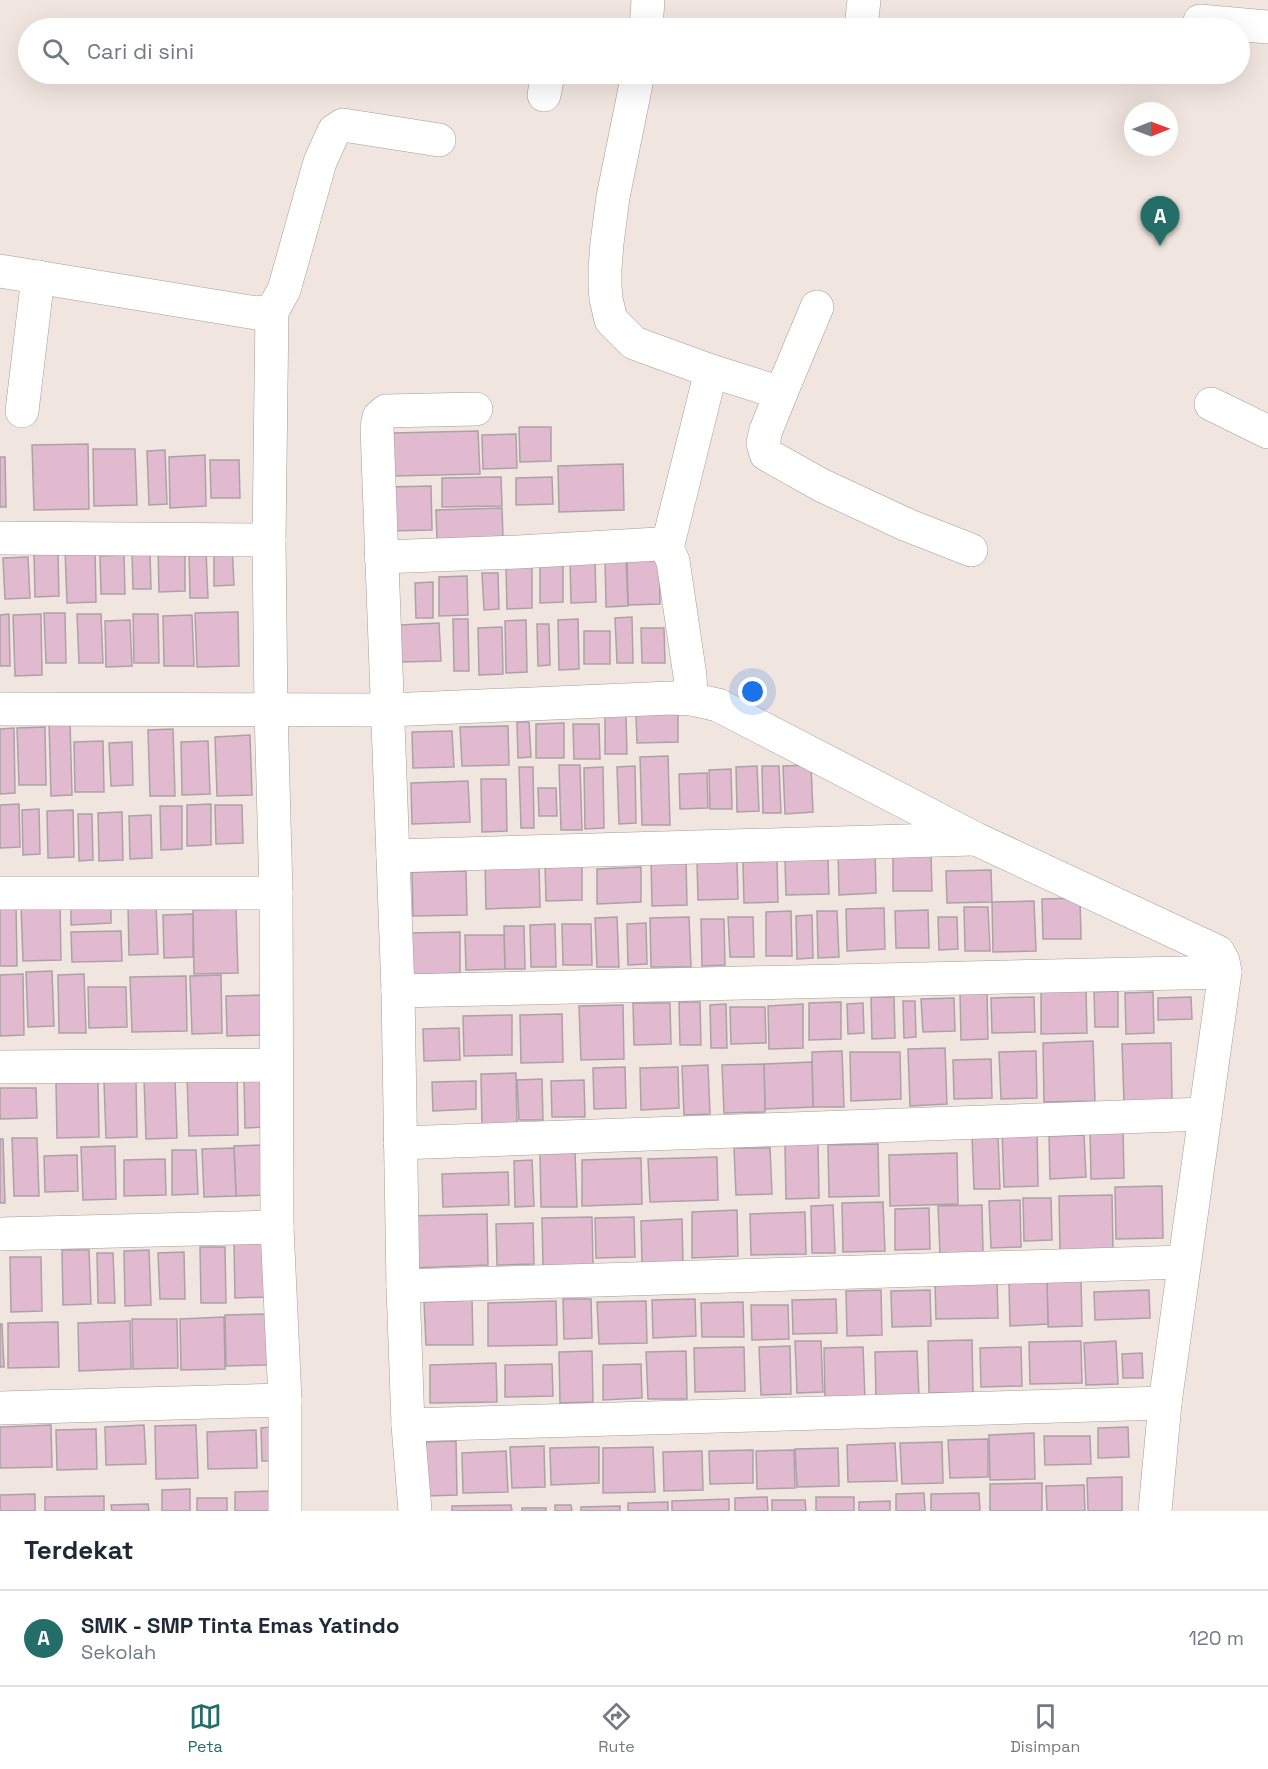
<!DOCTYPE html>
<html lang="id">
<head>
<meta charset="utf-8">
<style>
  :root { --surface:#fff; --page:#f2f2f3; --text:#1f2937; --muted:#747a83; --line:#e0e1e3; --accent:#236e69 }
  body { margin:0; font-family:"Space Grotesk",sans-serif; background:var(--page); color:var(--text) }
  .compass { position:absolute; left:1124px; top:102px; width:54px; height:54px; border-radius:50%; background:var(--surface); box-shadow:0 6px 24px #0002; rotate:89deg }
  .you { position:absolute; left:753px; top:692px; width:21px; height:21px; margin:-15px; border:4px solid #fff; border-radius:50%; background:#1a73e8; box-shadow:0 0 0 9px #1a73e833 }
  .badge { display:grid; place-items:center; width:39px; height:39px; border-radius:50%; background:var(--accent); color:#fff; font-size:20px; font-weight:700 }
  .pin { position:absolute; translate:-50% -50px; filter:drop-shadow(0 2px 3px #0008) }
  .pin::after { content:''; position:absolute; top:32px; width:21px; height:18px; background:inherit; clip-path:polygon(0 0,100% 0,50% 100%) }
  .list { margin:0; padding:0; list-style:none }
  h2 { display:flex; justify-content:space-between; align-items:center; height:78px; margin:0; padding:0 24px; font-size:26px }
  h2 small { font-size:20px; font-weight:400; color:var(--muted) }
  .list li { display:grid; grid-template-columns:39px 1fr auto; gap:18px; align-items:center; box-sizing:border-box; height:96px; padding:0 24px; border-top:2px solid var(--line) }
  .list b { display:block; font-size:22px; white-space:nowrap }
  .list p { margin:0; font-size:20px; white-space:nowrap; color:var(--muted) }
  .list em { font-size:20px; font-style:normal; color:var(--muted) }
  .icon { flex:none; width:33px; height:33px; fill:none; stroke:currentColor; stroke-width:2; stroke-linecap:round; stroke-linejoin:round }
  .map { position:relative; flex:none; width:1268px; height:1511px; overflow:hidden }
  .search { position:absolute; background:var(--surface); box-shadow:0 6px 24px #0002; left:18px; right:18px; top:18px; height:66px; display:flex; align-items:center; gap:15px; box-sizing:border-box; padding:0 21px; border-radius:33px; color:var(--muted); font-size:22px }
  .sheet { height:174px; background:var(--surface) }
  nav { display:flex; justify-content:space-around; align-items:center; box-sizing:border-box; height:84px; border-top:2px solid var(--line); background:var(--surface); font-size:16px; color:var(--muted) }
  nav a { display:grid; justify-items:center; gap:3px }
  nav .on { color:var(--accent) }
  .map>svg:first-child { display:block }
</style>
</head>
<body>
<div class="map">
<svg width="1268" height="1511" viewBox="0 0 1268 1511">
  <rect width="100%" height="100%" fill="#f1e6df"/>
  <!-- building -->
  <g fill="#e1bacf" stroke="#aca1a7" stroke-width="1.5">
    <polygon points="519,427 551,427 551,461 520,462"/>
    <polygon points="478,431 480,474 394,476 393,433"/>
    <polygon points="516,434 517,468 483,469 482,435"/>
    <polygon points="88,444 89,509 34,510 32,445"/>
    <polygon points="93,449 135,449 137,505 94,506"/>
    <polygon points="165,450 167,504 149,505 147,451"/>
    <polygon points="205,455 206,506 170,508 169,457"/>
    <polygon points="0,457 5,457 6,507 0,507"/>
    <polygon points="210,460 239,460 240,498 211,498"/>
    <polygon points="623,464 624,510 559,512 558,466"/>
    <polygon points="501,477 502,506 442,507 442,478"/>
    <polygon points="552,477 553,504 516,505 516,478"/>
    <polygon points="431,486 432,530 390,531 389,487"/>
    <polygon points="502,508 503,538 437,539 436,510"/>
    <polygon points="214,544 232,544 234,585 214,586"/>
    <polygon points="185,548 185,591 159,592 158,549"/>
    <polygon points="95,549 96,602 67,603 65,550"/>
    <polygon points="189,551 206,551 208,598 190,598"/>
    <polygon points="58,552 59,596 35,597 34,553"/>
    <polygon points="132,552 150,552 151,589 133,589"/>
    <polygon points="124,555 125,594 101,594 100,556"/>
    <polygon points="659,555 660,604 628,605 627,556"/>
    <polygon points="28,557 30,598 5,599 3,558"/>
    <polygon points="626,557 628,606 606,607 605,558"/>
    <polygon points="570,558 595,558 596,602 571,603"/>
    <polygon points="563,564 563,602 540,603 540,565"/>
    <polygon points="532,566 532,608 507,609 506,567"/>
    <polygon points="482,573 498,573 499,609 484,610"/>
    <polygon points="467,576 468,615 439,616 439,577"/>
    <polygon points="433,582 433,618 416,618 415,583"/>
    <polygon points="238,612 239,666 197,667 195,613"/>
    <polygon points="44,613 65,613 66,663 46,663"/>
    <polygon points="9,614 10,666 0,666 0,615"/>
    <polygon points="41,614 42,675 15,676 13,615"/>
    <polygon points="77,614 101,614 103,663 79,663"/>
    <polygon points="133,614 158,614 159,663 134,663"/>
    <polygon points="192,615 194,666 164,666 163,616"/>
    <polygon points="632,617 633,663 617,663 615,618"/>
    <polygon points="453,619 468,619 469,671 454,671"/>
    <polygon points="578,619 579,669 559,670 558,620"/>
    <polygon points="130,620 132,666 106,667 105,621"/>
    <polygon points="526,620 527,672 506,673 505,621"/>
    <polygon points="439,623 441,661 400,662 400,625"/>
    <polygon points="537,624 549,624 550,665 538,666"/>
    <polygon points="502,627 503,674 479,675 478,628"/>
    <polygon points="641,628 664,628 665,663 642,663"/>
    <rect x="584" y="631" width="26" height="33"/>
    <polygon points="678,714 678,742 637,743 636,715"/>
    <polygon points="605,716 626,716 627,754 605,754"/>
    <polygon points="49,722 70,722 72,795 51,796"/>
    <polygon points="517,722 529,722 531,757 518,758"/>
    <polygon points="564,723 564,758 536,758 536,724"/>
    <polygon points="573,724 599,724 600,759 574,759"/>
    <polygon points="508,726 509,765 462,766 460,727"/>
    <polygon points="45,727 46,785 19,785 17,728"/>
    <polygon points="14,728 15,793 0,794 0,729"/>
    <polygon points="173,729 175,796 150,796 148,730"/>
    <polygon points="452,731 454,767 413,768 412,732"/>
    <polygon points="250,735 252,795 217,796 215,737"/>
    <polygon points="103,741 104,792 75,792 74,742"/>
    <polygon points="208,741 210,794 182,795 181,742"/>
    <polygon points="132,742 133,785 111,786 109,743"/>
    <polygon points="668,756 670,825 642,825 640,757"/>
    <polygon points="559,765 580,765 582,830 561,830"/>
    <polygon points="811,765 813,812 785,814 783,766"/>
    <polygon points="635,766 636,823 619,824 617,767"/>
    <polygon points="757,766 759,811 737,812 736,767"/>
    <polygon points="762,766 779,766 781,813 763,813"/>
    <polygon points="519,767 533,767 534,828 521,828"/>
    <polygon points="603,767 604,828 585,829 584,768"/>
    <polygon points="731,769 732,809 710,809 709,770"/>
    <polygon points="707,773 708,808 680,809 679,774"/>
    <polygon points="481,779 506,779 507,831 482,832"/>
    <polygon points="468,781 470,822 412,824 411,783"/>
    <polygon points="538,788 556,788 557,816 539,816"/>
    <polygon points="19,804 20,847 0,848 0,805"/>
    <polygon points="211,804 211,845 187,846 187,805"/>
    <polygon points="215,805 242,805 243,843 216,844"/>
    <polygon points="160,806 182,806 182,849 161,850"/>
    <polygon points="39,809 40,854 23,855 22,810"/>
    <polygon points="73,810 74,857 48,858 47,811"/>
    <polygon points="122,812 123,860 99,861 98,813"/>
    <polygon points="78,814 92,814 93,860 79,861"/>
    <polygon points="151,815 152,858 130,859 129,816"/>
    <polygon points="875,848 876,893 839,895 838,850"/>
    <polygon points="931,856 932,891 893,891 893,857"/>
    <polygon points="686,858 687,905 652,906 651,859"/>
    <polygon points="539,859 540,907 486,909 485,861"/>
    <polygon points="737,859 738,899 698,900 697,860"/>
    <polygon points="828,859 829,894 786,895 785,860"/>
    <polygon points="777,861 778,902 744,903 743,862"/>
    <polygon points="582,862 582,900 546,901 545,863"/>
    <polygon points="641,867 641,902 597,904 597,869"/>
    <polygon points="991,870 992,902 947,903 946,871"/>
    <polygon points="466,871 467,915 413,916 412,872"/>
    <polygon points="1080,898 1081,939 1043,939 1042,899"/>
    <polygon points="1034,901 1036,951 993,952 992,902"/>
    <polygon points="60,904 61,960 23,961 21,905"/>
    <polygon points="111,904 111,923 71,925 71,905"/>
    <polygon points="156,904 158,954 129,955 128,905"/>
    <polygon points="0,905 16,905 17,966 0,966"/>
    <polygon points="964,907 988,907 990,951 965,951"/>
    <polygon points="884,908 885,949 847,951 846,909"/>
    <polygon points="236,909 238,973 194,974 193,910"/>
    <polygon points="928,910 929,948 896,948 895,911"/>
    <polygon points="791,911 792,956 766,956 766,912"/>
    <polygon points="817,911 837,911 839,957 818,958"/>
    <polygon points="193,914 193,957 164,958 163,915"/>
    <polygon points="812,915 813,958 797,959 796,916"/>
    <polygon points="617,917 619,967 597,967 595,918"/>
    <polygon points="689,917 691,967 651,967 650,918"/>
    <polygon points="728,917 753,917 754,957 730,957"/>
    <polygon points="938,917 957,917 958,949 939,950"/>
    <polygon points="701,919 724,919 725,965 702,966"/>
    <polygon points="646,923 647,964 628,965 627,924"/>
    <polygon points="555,924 556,967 531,967 530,925"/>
    <polygon points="562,924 591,924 592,965 563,965"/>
    <polygon points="504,926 524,926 525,969 505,969"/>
    <polygon points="121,931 122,961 72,962 71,932"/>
    <polygon points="460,932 460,973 411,975 410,933"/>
    <polygon points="465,935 504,935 505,969 466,970"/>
    <polygon points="52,971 54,1026 28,1027 26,972"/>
    <polygon points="23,974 24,1035 0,1036 0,975"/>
    <polygon points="84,974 86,1033 59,1033 58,975"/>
    <polygon points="221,975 222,1033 192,1034 190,976"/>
    <polygon points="186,976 187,1031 132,1032 130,977"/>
    <polygon points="88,987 126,987 127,1027 89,1028"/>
    <polygon points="1086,989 1087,1033 1041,1034 1041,991"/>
    <polygon points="1118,991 1118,1027 1095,1027 1094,992"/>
    <polygon points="1153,992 1154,1033 1126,1034 1125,993"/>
    <polygon points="960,993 987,993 988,1039 961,1040"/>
    <polygon points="262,995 263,1035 227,1036 226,996"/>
    <polygon points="871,997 894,997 895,1038 872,1039"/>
    <polygon points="1034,997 1035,1032 992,1033 991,998"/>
    <polygon points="1191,997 1192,1019 1158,1020 1158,998"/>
    <polygon points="954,998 955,1031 923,1032 921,999"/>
    <polygon points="903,1001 915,1001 916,1037 904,1038"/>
    <polygon points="679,1002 700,1002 701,1045 680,1045"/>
    <polygon points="841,1002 841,1039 809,1040 809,1003"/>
    <polygon points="633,1003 670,1003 671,1044 634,1045"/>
    <polygon points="863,1003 864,1033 848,1034 847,1004"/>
    <polygon points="726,1004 727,1048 711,1048 710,1005"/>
    <polygon points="803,1004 803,1048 769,1049 768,1006"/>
    <polygon points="623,1005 624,1059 581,1060 579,1006"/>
    <polygon points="730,1007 765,1007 766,1043 731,1044"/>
    <polygon points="562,1014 563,1062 521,1063 520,1015"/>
    <polygon points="512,1015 512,1055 464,1056 463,1016"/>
    <polygon points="459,1028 460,1060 424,1061 423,1029"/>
    <polygon points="1093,1041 1095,1101 1044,1102 1043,1043"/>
    <polygon points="1171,1043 1172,1101 1124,1102 1122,1044"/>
    <polygon points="945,1048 947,1104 910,1106 908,1049"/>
    <polygon points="842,1051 844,1107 813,1107 812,1052"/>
    <polygon points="1036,1051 1037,1098 1001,1099 999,1052"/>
    <polygon points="850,1052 900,1052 901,1099 851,1101"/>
    <polygon points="991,1059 992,1098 954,1099 953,1060"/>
    <polygon points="812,1062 813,1107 765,1109 764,1064"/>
    <polygon points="764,1064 765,1112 724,1113 722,1065"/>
    <polygon points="708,1065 710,1114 684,1115 682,1066"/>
    <polygon points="625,1067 626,1108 594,1109 593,1068"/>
    <polygon points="678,1067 679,1108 641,1110 640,1068"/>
    <polygon points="516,1073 517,1126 482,1127 481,1074"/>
    <polygon points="237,1074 238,1135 189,1136 187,1076"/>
    <polygon points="244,1077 265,1077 266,1127 245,1128"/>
    <polygon points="144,1078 175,1078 177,1138 146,1139"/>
    <polygon points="542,1079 543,1120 519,1120 517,1080"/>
    <polygon points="136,1080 137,1137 106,1138 104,1081"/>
    <polygon points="584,1080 585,1117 552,1117 551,1081"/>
    <polygon points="476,1081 476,1109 433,1111 432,1082"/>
    <polygon points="98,1082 99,1137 57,1138 56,1083"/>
    <polygon points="0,1088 36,1088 37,1118 0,1119"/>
    <polygon points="1123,1129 1124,1178 1091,1179 1090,1130"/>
    <polygon points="1037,1130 1038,1186 1004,1187 1002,1131"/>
    <polygon points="998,1135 1000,1189 974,1189 972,1136"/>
    <polygon points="1084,1135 1086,1177 1050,1179 1049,1136"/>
    <polygon points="12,1138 37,1138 39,1196 14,1196"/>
    <polygon points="0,1139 3,1139 5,1203 0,1203"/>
    <polygon points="818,1144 819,1198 786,1199 785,1145"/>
    <polygon points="878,1144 879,1196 829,1197 828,1145"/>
    <polygon points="266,1145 268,1195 236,1196 234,1146"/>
    <polygon points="115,1146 116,1199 83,1200 81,1147"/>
    <polygon points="234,1148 236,1196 204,1197 202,1149"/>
    <polygon points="734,1148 770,1148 772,1194 736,1195"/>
    <polygon points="172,1150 196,1150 198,1194 172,1195"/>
    <polygon points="575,1153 577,1207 541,1207 540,1154"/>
    <polygon points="957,1153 958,1204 890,1206 889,1155"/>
    <polygon points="77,1155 78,1191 45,1192 44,1156"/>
    <polygon points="717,1157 718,1200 650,1202 648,1159"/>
    <polygon points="641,1158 642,1204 582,1206 582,1160"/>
    <polygon points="165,1159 166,1195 124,1196 124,1160"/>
    <polygon points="532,1160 534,1206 515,1207 514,1161"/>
    <polygon points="508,1172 509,1205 443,1207 442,1174"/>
    <polygon points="1162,1186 1163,1238 1116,1239 1115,1187"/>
    <polygon points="1112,1195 1113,1249 1060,1251 1059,1196"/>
    <polygon points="1023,1198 1051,1198 1052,1240 1024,1241"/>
    <polygon points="1020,1200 1021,1247 991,1248 989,1201"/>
    <polygon points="883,1202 885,1251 843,1252 842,1203"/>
    <polygon points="833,1205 835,1253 812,1253 811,1206"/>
    <polygon points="982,1205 983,1253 940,1254 938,1206"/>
    <polygon points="929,1208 930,1249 895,1250 895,1209"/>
    <polygon points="737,1210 738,1256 692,1258 692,1212"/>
    <polygon points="805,1212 806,1254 751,1255 750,1214"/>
    <polygon points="487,1214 488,1265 409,1268 408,1216"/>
    <polygon points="592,1217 593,1265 543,1266 542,1218"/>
    <polygon points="634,1217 635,1257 596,1258 595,1218"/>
    <polygon points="682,1219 683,1262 642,1263 641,1221"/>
    <polygon points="533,1223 534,1264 497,1265 496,1224"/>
    <polygon points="265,1242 266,1297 235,1298 234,1243"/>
    <polygon points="200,1247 225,1247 226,1303 201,1303"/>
    <polygon points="62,1250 89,1250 91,1304 63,1305"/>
    <polygon points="149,1250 151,1305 125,1306 124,1251"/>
    <polygon points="184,1252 185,1299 160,1299 158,1253"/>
    <polygon points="97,1253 113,1253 115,1303 98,1303"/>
    <polygon points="10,1257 41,1257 42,1311 11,1312"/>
    <polygon points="997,1280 998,1318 936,1319 935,1282"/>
    <polygon points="1081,1281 1082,1326 1048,1327 1047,1282"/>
    <polygon points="1047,1282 1048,1324 1010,1326 1009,1283"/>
    <polygon points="881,1290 882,1335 847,1336 846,1291"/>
    <polygon points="930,1290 931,1326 892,1327 891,1291"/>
    <polygon points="1149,1290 1150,1318 1095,1320 1094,1292"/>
    <polygon points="563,1299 591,1299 592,1338 564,1339"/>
    <polygon points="695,1299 696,1336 653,1338 652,1300"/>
    <polygon points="836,1299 837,1333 793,1334 792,1300"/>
    <polygon points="472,1300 473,1345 426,1345 424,1302"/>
    <polygon points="556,1301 557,1345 488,1346 488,1303"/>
    <polygon points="646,1301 647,1343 599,1344 597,1302"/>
    <polygon points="743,1302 744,1337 702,1337 701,1303"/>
    <polygon points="751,1305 788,1305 789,1339 752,1340"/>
    <polygon points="266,1314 268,1365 226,1366 225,1315"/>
    <polygon points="224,1317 225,1369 181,1370 180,1319"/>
    <polygon points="132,1319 177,1319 178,1368 133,1369"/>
    <polygon points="130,1321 131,1369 79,1371 78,1323"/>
    <polygon points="58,1322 59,1367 8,1368 8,1323"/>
    <polygon points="0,1324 2,1324 4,1367 0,1367"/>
    <polygon points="972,1340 973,1393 929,1393 928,1341"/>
    <polygon points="795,1341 821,1341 823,1392 797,1393"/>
    <polygon points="1081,1341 1082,1383 1030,1384 1029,1342"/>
    <polygon points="1116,1341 1118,1384 1086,1385 1084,1343"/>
    <polygon points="790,1346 791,1394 761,1395 759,1347"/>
    <polygon points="744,1347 745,1391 695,1392 694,1348"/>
    <polygon points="863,1347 865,1399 825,1400 824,1348"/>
    <polygon points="1021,1347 1022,1386 981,1387 980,1348"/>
    <polygon points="592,1351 593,1402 560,1403 559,1352"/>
    <polygon points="686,1351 687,1399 648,1399 646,1352"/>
    <polygon points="917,1351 919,1396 876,1397 875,1352"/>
    <polygon points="1142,1353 1143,1378 1123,1378 1122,1354"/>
    <polygon points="496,1363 497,1402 430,1403 430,1365"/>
    <polygon points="552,1364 553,1396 505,1397 505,1365"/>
    <polygon points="641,1364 642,1398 603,1400 603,1365"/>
    <polygon points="51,1425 52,1467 0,1468 0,1427"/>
    <polygon points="144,1425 146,1464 106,1465 105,1427"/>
    <polygon points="196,1425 198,1478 156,1479 155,1426"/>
    <polygon points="270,1427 271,1461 262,1461 261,1428"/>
    <polygon points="1128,1427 1129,1457 1098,1458 1098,1428"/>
    <polygon points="96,1429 97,1469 57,1470 56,1430"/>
    <polygon points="256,1430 257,1468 208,1469 207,1432"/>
    <polygon points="1034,1433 1035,1479 990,1480 989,1435"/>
    <polygon points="1044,1436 1090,1436 1091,1464 1045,1465"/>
    <polygon points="988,1439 988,1477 950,1478 948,1440"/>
    <polygon points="456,1441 457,1495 427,1496 426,1442"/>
    <polygon points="942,1442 943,1483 902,1484 900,1443"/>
    <polygon points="895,1443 897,1481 848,1482 847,1445"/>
    <polygon points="544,1446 545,1487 512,1488 510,1447"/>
    <polygon points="599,1447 599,1483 551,1485 550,1448"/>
    <polygon points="653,1447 655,1492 603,1493 603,1448"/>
    <polygon points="838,1448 839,1486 797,1487 795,1449"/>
    <polygon points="753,1450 753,1483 710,1484 709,1451"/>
    <polygon points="794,1450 795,1488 757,1489 756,1451"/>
    <polygon points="506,1451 508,1492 463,1493 462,1453"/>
    <polygon points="702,1451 703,1490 664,1491 663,1452"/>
    <polygon points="1122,1477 1122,1511 1088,1511 1087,1478"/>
    <polygon points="1042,1483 1042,1511 990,1511 990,1484"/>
    <polygon points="1084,1485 1085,1511 1047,1511 1046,1486"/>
    <polygon points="190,1489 190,1511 162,1511 162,1490"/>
    <polygon points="271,1491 272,1511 235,1511 235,1492"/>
    <polygon points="924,1493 925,1511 896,1511 896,1494"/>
    <polygon points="979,1493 980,1511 931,1511 931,1494"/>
    <polygon points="35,1494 35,1511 0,1511 0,1495"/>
    <polygon points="104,1496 104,1511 45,1511 45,1497"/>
    <polygon points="767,1497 768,1511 735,1511 735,1498"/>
    <rect x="816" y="1497" width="38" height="14"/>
    <rect x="197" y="1498" width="30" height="13"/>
    <polygon points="729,1499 729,1511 672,1511 672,1501"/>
    <polygon points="772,1500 805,1500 806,1511 772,1511"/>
    <polygon points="890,1501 890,1511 859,1511 859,1502"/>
    <polygon points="668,1502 668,1511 628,1511 628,1503"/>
    <polygon points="148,1504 149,1511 112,1511 111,1505"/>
    <polygon points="511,1505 512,1511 452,1511 452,1506"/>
    <polygon points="555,1505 571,1505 572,1511 555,1511"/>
    <polygon points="620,1506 620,1511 581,1511 581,1507"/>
    <rect x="522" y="1508" width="24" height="3"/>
  </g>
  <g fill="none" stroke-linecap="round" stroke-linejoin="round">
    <!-- minor casing -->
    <g stroke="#a69b95" stroke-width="34">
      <g id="minor">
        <polyline points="1200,21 1268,27"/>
        <polyline points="646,28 648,0"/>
        <polyline points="861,28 864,0"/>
        <polyline points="638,74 613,197 607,243 605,269 605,286 606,299 611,320 634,343 711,371 781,393 766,430 763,443 766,454 821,485 907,525 971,550"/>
        <polyline points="544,95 548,74"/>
        <polyline points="0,271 256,313 272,311 284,290 320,162 334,131 343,125 439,140"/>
        <polyline points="272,311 269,540 271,709 276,893 277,1227 285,1400 285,1511"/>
        <polyline points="781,393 817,307"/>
        <polyline points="1211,404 1268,432"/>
        <polyline points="22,411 38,277"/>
        <polyline points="0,538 269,540"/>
        <polyline points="667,548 711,371"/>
        <polyline points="381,557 518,552 658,544 667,548 673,561 690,676 691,699"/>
        <polyline points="0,709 388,710 671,698 691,699 718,705 976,839 1218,952 1223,961 1225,972 1165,1403 1155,1511"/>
        <polyline points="393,856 972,839"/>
        <polyline points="0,893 276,893"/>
        <polyline points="398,991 1225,972"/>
        <polyline points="0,1067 277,1065"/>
        <polyline points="400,1143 1205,1114"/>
        <polyline points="0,1234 277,1227"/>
        <polyline points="403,1286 1184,1262"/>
        <polyline points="0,1408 285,1400"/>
        <polyline points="408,1425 1165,1403"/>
        <polyline points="415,1511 408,1425 403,1286 398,991 377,428 379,417 386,411 476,409"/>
      </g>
    </g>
    <!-- minor -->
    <use href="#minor" stroke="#fff" stroke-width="33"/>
  </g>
</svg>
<svg class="compass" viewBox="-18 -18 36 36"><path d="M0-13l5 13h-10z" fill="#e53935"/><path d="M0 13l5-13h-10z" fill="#747a83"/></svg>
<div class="you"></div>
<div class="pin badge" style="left:1160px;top:246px">A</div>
<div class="search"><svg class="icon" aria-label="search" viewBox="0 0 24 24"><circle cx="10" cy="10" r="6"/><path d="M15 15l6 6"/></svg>Cari di sini</div>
</div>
<section class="sheet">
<h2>Terdekat<small></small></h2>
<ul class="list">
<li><span class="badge">A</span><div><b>SMK - SMP Tinta Emas Yatindo</b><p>Sekolah</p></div><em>120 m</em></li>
</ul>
</section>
<nav>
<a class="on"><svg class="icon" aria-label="map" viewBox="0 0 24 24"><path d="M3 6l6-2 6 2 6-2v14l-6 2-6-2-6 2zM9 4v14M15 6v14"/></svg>Peta</a>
<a><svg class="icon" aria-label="directions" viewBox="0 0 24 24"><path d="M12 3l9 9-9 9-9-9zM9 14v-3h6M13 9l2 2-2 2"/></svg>Rute</a>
<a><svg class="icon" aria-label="saved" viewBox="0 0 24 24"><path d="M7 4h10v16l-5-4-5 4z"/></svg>Disimpan</a>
</nav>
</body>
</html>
